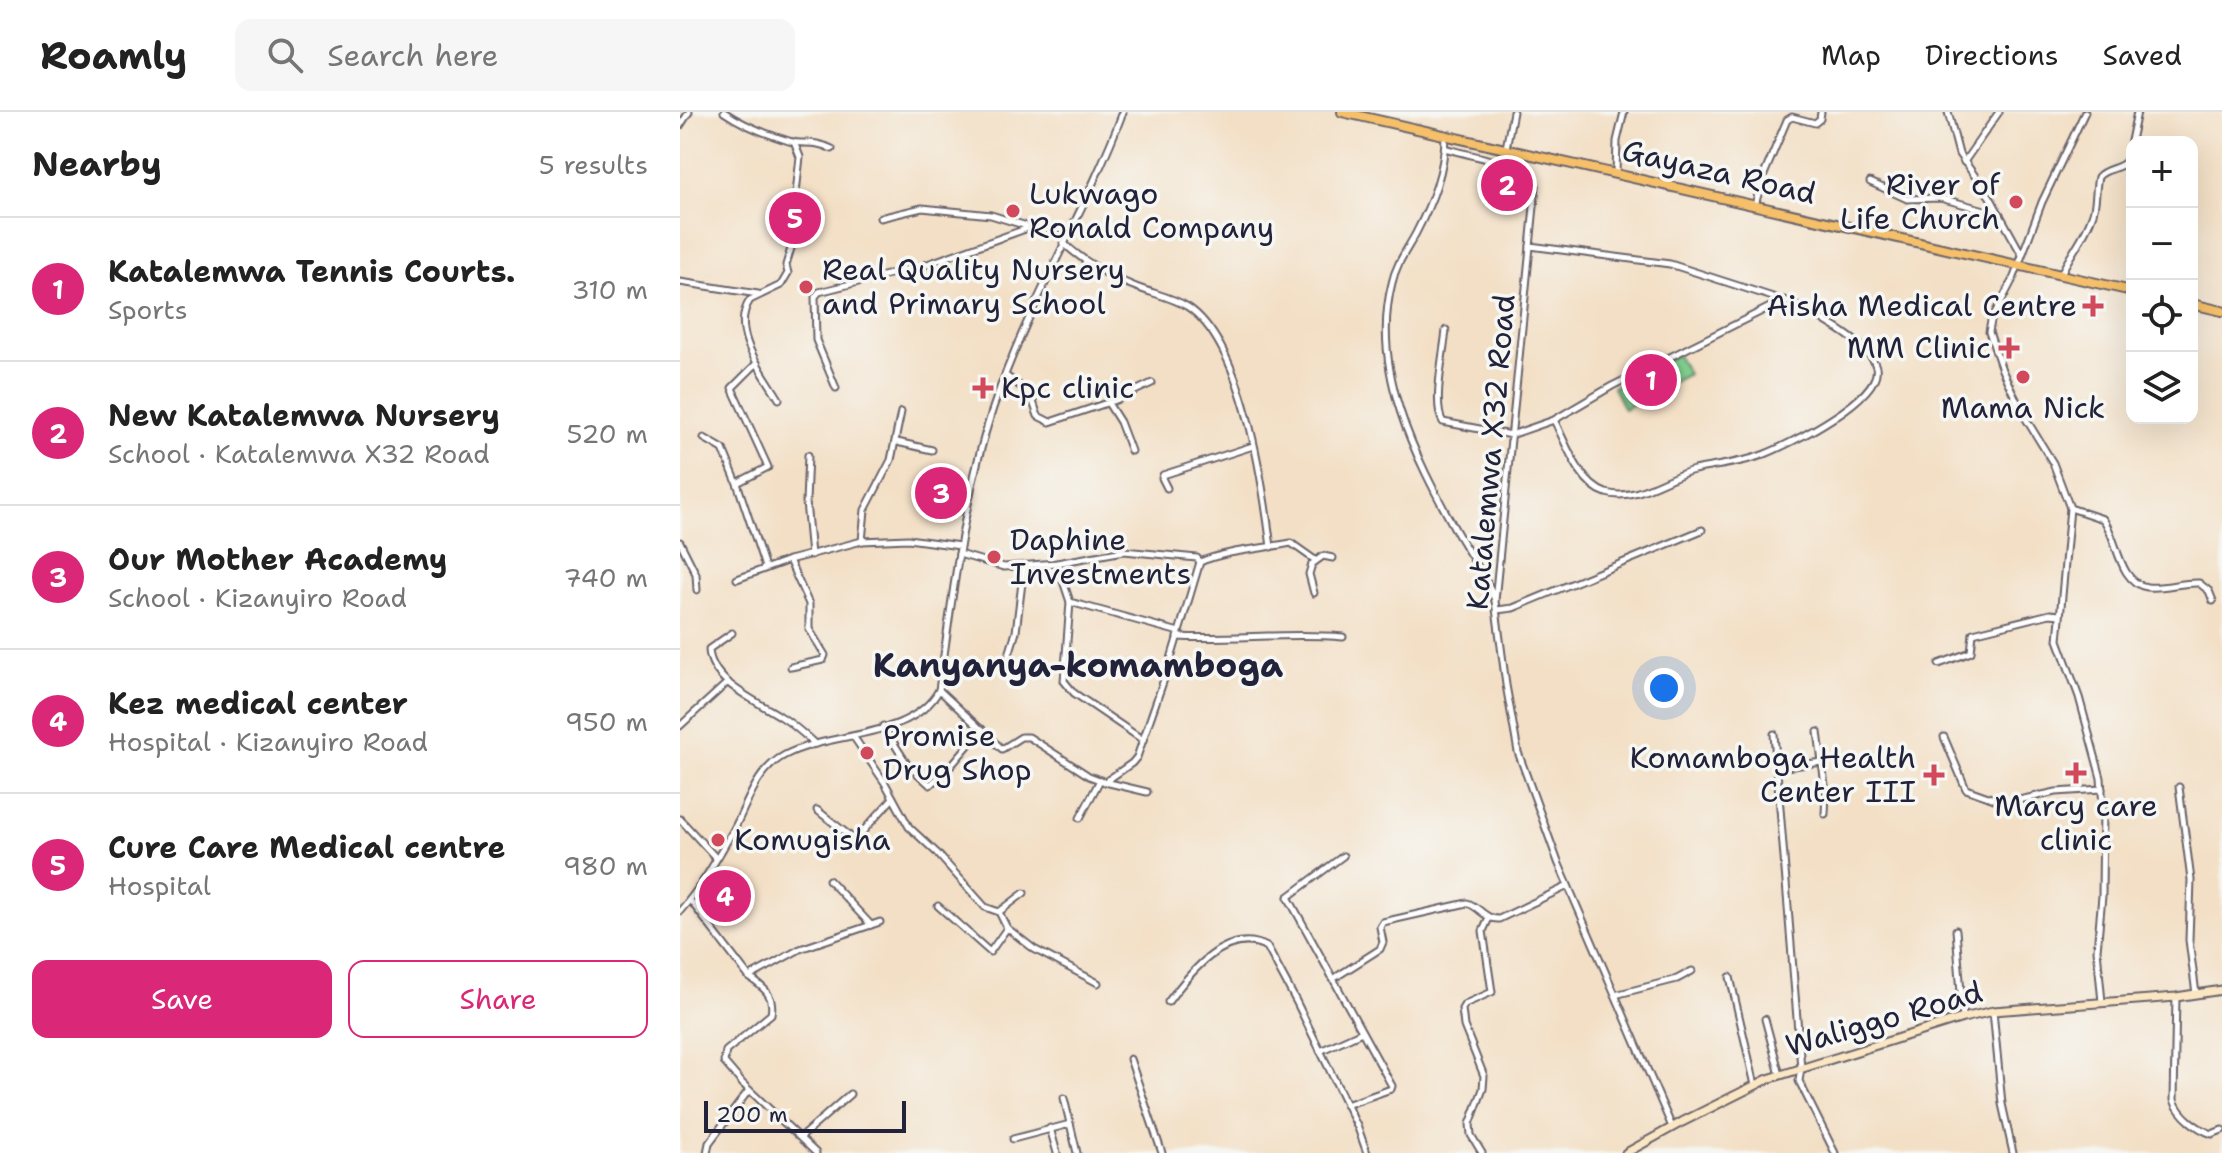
<!DOCTYPE html>
<html lang="en">
<head>
<meta charset="utf-8">
<style>
  :root { --surface:#fff; --page:#f6f6f6; --text:#222; --muted:#767676; --line:#e0e0e0; --accent:#db2777 }
  body { margin:0; font-family:"Shantell Sans",sans-serif; background:var(--page); color:var(--text) }
  .controls { position:absolute; right:24px; top:24px; display:grid; overflow:hidden; border-radius:16px; box-shadow:0 8px 32px #0002 }
  .controls button { width:72px; height:72px; display:grid; place-items:center; padding:0; border:0; border-bottom:2px solid var(--line); background:var(--surface); color:var(--text); font:40px sans-serif }
  .scale { position:absolute; left:24px; bottom:20px; width:202px; box-sizing:border-box; padding-left:8px; border:4px solid #22223b; border-top:0; font-size:22px; line-height:28px; white-space:nowrap; color:#22223b; -webkit-text-stroke:6px #f6f6f2; paint-order:stroke }
  .you { position:absolute; left:984px; top:576px; width:28px; height:28px; margin:-20px; border:6px solid #fff; border-radius:50%; background:#1a73e8; box-shadow:0 0 0 12px #1a73e833 }
  .badge { display:grid; place-items:center; width:52px; height:52px; border-radius:50%; background:var(--accent); color:#fff; font-size:26px; font-weight:700 }
  .pin { position:absolute; translate:-50% -50%; border:4px solid #fff; box-shadow:0 2px 8px #0006 }
  .list { margin:0; padding:0; list-style:none }
  h2 { display:flex; justify-content:space-between; align-items:center; height:104px; margin:0; padding:0 32px; font-size:34px }
  h2 small { font-size:26px; font-weight:400; color:var(--muted) }
  .list li { display:grid; grid-template-columns:52px 1fr auto; gap:24px; align-items:center; box-sizing:border-box; height:144px; padding:0 32px; border-top:2px solid var(--line) }
  .list b { display:block; font-size:30px; white-space:nowrap }
  .list p { margin:0; font-size:26px; white-space:nowrap; color:var(--muted) }
  .list em { font-size:26px; font-style:normal; color:var(--muted) }
  .actions { display:flex; gap:16px; padding:24px 32px }
  .actions a { flex:1; padding:18px 0; border:2px solid var(--accent); border-radius:16px; text-align:center; font-size:28px; color:var(--accent) }
  .actions .main { background:var(--accent); color:#fff }
  .icon { flex:none; width:44px; height:44px; fill:none; stroke:currentColor; stroke-width:2; stroke-linecap:round; stroke-linejoin:round }
  .map { position:relative; flex:none; width:1542px; height:1041px; overflow:hidden }
  header { display:flex; align-items:center; gap:48px; box-sizing:border-box; height:112px; padding:0 40px; background:var(--surface); border-bottom:2px solid var(--line) }
  header strong { font-size:38px }
  nav { display:flex; gap:44px; margin-inline-start:auto; font-size:28px }
  .search { width:560px; height:72px; background:var(--page); display:flex; align-items:center; gap:20px; box-sizing:border-box; padding:0 28px; border-radius:16px; color:var(--muted); font-size:30px }
  main { display:flex }
  aside { flex:1; background:var(--surface) }
  .map>svg:first-child { display:block }
</style>
</head>
<body>
<header>
<strong>Roamly</strong>
<div class="search"><svg class="icon" aria-label="search" viewBox="0 0 24 24"><circle cx="10" cy="10" r="6"/><path d="M15 15l6 6"/></svg>Search here</div>
<nav><a>Map</a><a>Directions</a><a>Saved</a></nav>
</header>
<main>
<aside>
<h2>Nearby<small>5 results</small></h2>
<ul class="list">
<li><span class="badge">1</span><div><b>Katalemwa Tennis Courts.</b><p>Sports</p></div><em>310 m</em></li>
<li><span class="badge">2</span><div><b>New Katalemwa Nursery</b><p>School · Katalemwa X32 Road</p></div><em>520 m</em></li>
<li><span class="badge">3</span><div><b>Our Mother Academy</b><p>School · Kizanyiro Road</p></div><em>740 m</em></li>
<li><span class="badge">4</span><div><b>Kez medical center</b><p>Hospital · Kizanyiro Road</p></div><em>950 m</em></li>
<li><span class="badge">5</span><div><b>Cure Care Medical centre</b><p>Hospital</p></div><em>980 m</em></li>
</ul>
<div class="actions"><a class="main">Save</a><a>Share</a></div>
</aside>
<div class="map">
<svg width="1542" height="1041" viewBox="0 0 1542 1041">
  <rect width="100%" height="100%" fill="#f6f6f2"/>
  <filter id="ink" filterUnits="userSpaceOnUse"><feTurbulence type="fractalNoise" baseFrequency=".0125" numOctaves="2"/><feDisplacementMap in="SourceGraphic" scale="16" xChannelSelector="R" yChannelSelector="G"/><feConvolveMatrix kernelMatrix="1 2 1 2 8 2 1 2 1" color-interpolation-filters="sRGB"/></filter>
  <filter id="wash" filterUnits="userSpaceOnUse"><feTurbulence type="fractalNoise" baseFrequency=".006" numOctaves="4" result="noise"/><feDisplacementMap in="SourceGraphic" scale="32" xChannelSelector="R" yChannelSelector="G"/><feGaussianBlur stdDeviation="1.8" result="paint"/><feColorMatrix in="noise" values="0 0 0 0 0 0 0 0 0 0 0 0 0 0 0 0 0 1.4 0 .05"/><feComposite in="paint" operator="in"/></filter>
  <g filter="url(#wash)">
    <rect width="100%" height="100%" fill="#f3dfc5"/>
    <!-- green -->
    <polygon fill="#80cf8f" stroke="#517865" stroke-width="2" points="997,243 1008,262 944,297 933,275"/>
  </g>
  <g filter="url(#ink)">
    <g fill="none" stroke-linecap="round" stroke-linejoin="round">
      <!-- street casing -->
      <g stroke="#6b646b" stroke-width="9">
        <g id="street">
          <path d="M 44,0 C 64,14 86,22 109,29 C 124,34 132,27 152,37"/>
          <polyline points="1268,0 1279,42 1310,85 1341,141"/>
          <polyline points="1405,0 1362,90 1334,165 1311,209 1309,220 1322,258 1343,302 1373,351 1390,396 1378,528 1399,585 1421,666 1423,695 1422,784 1417,838 1422,890"/>
          <polyline points="0,14 9,0"/>
          <path d="M 765,23 C 765,59 752,90 736,121 C 727,138 716,152 712,171 C 690,257 735,345 776,419 C 789,442 805,463 815,488"/>
          <path d="M 765,36 C 788,44 848,51 856,74 L 815,489 L 826,573 L 838,640 L 878,750 L 992,1015"/>
          <polyline points="826,36 833,0"/>
          <polyline points="1284,50 1319,0"/>
          <polyline points="936,62 937,29 944,0"/>
          <polyline points="1190,70 1227,87 1260,86 1320,102"/>
          <polyline points="1075,93 1083,65 1107,8 1112,5 1135,11 1140,7 1141,0"/>
          <polyline points="200,106 242,96 311,103 350,115"/>
          <path d="M 383,131 C 405,150 429,165 456,175 C 474,182 492,185 508,195 C 564,233 583,372 591,435"/>
          <polyline points="850,134 990,152 1102,188"/>
          <path d="M 1381,162 C 1390,142 1405,125 1412,104 C 1417,92 1415,77 1418,65 C 1426,55 1441,58 1447,48 L 1457,0"/>
          <polyline points="0,170 78,182"/>
          <path d="M 766,218 C 764,240 752,294 763,310 L 831,323 L 874,308 L 932,274 L 1104,188 C 1127,198 1190,230 1196,255 C 1203,286 1110,332 1085,342 C 1063,351 1037,353 1014,358 C 986,365 956,390 926,381 C 899,372 886,331 874,308"/>
          <polyline points="326,264 350,281 358,304 370,310 436,288 472,271"/>
          <polyline points="156,276 136,228 135,185 139,180 242,154 351,115 389,118"/>
          <path d="M 99,287 C 83,260 49,219 70,188 L 101,173 L 108,161 L 106,153 L 118,113 L 116,81 L 120,45 L 114,30"/>
          <polyline points="428,291 440,310 451,339"/>
          <polyline points="24,326 43,337 57,371 85,455"/>
          <polyline points="217,330 252,338"/>
          <polyline points="128,343 126,390 131,443"/>
          <polyline points="57,371 88,355 52,276 77,251"/>
          <polyline points="487,376 482,366 483,363 573,334"/>
          <path d="M 1390,396 L 1423,407 C 1438,426 1438,471 1467,475 C 1484,477 1502,470 1519,471 L 1529,479 L 1533,489"/>
          <polyline points="182,429 185,398 211,348 221,300"/>
          <polyline points="0,430 16,462 17,478"/>
          <path d="M 279,442 L 324,455 L 377,451 L 444,439 L 517,446 L 520,450 C 549,438 581,437 611,431 L 635,448"/>
          <polyline points="109,448 129,492 129,517 145,543 143,548 111,555"/>
          <polyline points="377,451 390,490 384,569 394,581 463,628"/>
          <polyline points="57,467 109,448 182,429 228,427 280,434"/>
          <polyline points="634,481 629,462 632,452 643,444 653,446"/>
          <polyline points="390,490 499,520"/>
          <polyline points="817,498 833,496 1022,418"/>
          <path d="M 52,521 L 29,537 C 30,570 77,589 100,604 C 113,612 124,622 135,632"/>
          <path d="M 497,525 C 553,528 608,520 663,525"/>
          <polyline points="328,546 336,520 344,454"/>
          <polyline points="1259,552 1291,540 1293,521 1370,502 1380,503"/>
          <polyline points="259,578 322,637 341,625 349,625 409,664 425,670 467,680"/>
          <polyline points="0,614 48,570"/>
          <polyline points="203,614 227,652 250,673 270,655 302,617"/>
          <polyline points="1138,620 1142,650"/>
          <polyline points="1094,622 1121,956 1119,969 1155,1041"/>
          <polyline points="173,624 205,671 229,715 257,741 305,795 319,800 344,781"/>
          <polyline points="1264,625 1286,677 1325,691 1376,680 1422,677"/>
          <polyline points="1098,656 1142,650 1146,681 1145,702"/>
          <polyline points="425,670 452,651 457,645 490,550 520,450"/>
          <polyline points="1499,675 1511,768 1509,828 1516,882"/>
          <polyline points="137,698 175,728 213,686"/>
          <polyline points="400,706 420,668"/>
          <polyline points="0,707 36,746"/>
          <polyline points="663,744 608,785 712,974 711,977 666,993"/>
          <polyline points="149,768 191,813"/>
          <polyline points="10,788 69,865 120,837 200,810"/>
          <polyline points="258,794 310,840 327,816 319,800"/>
          <path d="M 0,799 C 21,776 38,745 54,717 C 68,691 76,658 105,643 C 150,619 232,628 259,578 C 273,483 283,387 313,296 C 347,194 405,101 443,0"/>
          <polyline points="327,816 354,837 418,871"/>
          <polyline points="1276,818 1283,906"/>
          <path d="M 69,865 C 83,875 95,883 91,902 L 46,939 L 44,950 L 62,971 L 136,1041"/>
          <polyline points="1050,865 1075,973"/>
          <path d="M 653,867 L 700,837 L 703,830 L 700,815 L 703,810 L 787,791 C 799,794 805,808 819,807 L 888,774"/>
          <polyline points="935,883 997,867 1012,859"/>
          <path d="M 1496,885 L 1494,988 C 1500,1004 1516,1016 1532,1022 L 1542,1018"/>
          <path d="M 488,890 C 509,862 546,814 587,835 L 616,889 L 678,1016 L 687,1041"/>
          <polyline points="1313,899 1322,992 1333,1041"/>
          <polyline points="1085,907 1100,963"/>
          <polyline points="640,939 682,920"/>
          <polyline points="450,947 482,1041"/>
          <polyline points="384,986 397,1041"/>
          <polyline points="370,1016 377,1041"/>
          <polyline points="121,1025 170,982"/>
          <polyline points="333,1027 390,1012"/>
          <polyline points="27,1041 29,1031 69,978"/>
          <polyline points="802,1041 791,1023 790,1012 803,977 804,964 784,914 782,897 785,892 812,880 803,819 809,806"/>
        </g>
      </g>
      <!-- secondary casing -->
      <g stroke="#6b646b" stroke-width="11">
        <polyline id="secondary" points="946,1041 1002,1010 1088,967 1283,906 1313,899 1496,885 1542,878"/>
      </g>
      <!-- primary casing -->
      <g stroke="#6b646b" stroke-width="12">
        <g id="primary">
          <polyline points="662,0 1452,179"/>
          <polyline points="1512,192 1542,199"/>
        </g>
      </g>
      <!-- street -->
      <use href="#street" stroke="#fff" stroke-width="5"/>
      <!-- secondary -->
      <use href="#secondary" stroke="#fbe6c4" stroke-width="7"/>
      <!-- primary -->
      <use href="#primary" stroke="#f6c06b" stroke-width="8"/>
    </g>
  </g>
  <!-- markers -->
  <g fill="#d1495b" stroke="#f6f6f2" stroke-width="3">
    <circle cx="1336" cy="90" r="8"/>
    <circle cx="333" cy="99" r="8"/>
    <circle cx="126" cy="175" r="8"/>
    <path d="M1409 182h8v8h8v8h-8v8h-8v-8h-8v-8h8z"/>
    <path d="M1325 224h8v8h8v8h-8v8h-8v-8h-8v-8h8z"/>
    <circle cx="1343" cy="265" r="8"/>
    <path d="M299 264h8v8h8v8h-8v8h-8v-8h-8v-8h8z"/>
    <circle cx="314" cy="445" r="8"/>
    <circle cx="187" cy="641" r="8"/>
    <path d="M1392 649h8v8h8v8h-8v8h-8v-8h-8v-8h8z"/>
    <path d="M1250 651h8v8h8v8h-8v8h-8v-8h-8v-8h8z"/>
    <circle cx="38" cy="728" r="8"/>
  </g>
  <g text-anchor="middle" stroke-width="7" stroke-linejoin="round" paint-order="stroke">
    <!-- street labels -->
    <g font-size="30" fill="#22223b" stroke="#f6f6f2">
      <text transform="translate(1039 60) rotate(13)" y="10">Gayaza Road</text>
      <text transform="translate(811 340) rotate(-85)" y="10">Katalemwa X32 Road</text>
      <text transform="translate(1204 907) rotate(-16)" y="10">Waliggo Road</text>
    </g>
    <!-- poi labels -->
    <g font-size="30" fill="#22223b" stroke="#f6f6f2" text-anchor="start">
      <text x="1320" y="83" text-anchor="end">River of<tspan x="1320" dy="34">Life Church</tspan></text>
      <text x="349" y="92">Lukwago<tspan x="349" dy="34">Ronald Company</tspan></text>
      <text x="142" y="168">Real Quality Nursery<tspan x="142" dy="34">and Primary School</tspan></text>
      <text x="1397" y="204" text-anchor="end">Aisha Medical Centre</text>
      <text x="1311" y="246" text-anchor="end">MM Clinic</text>
      <text x="321" y="286">Kpc clinic</text>
      <text x="1343" y="306" text-anchor="middle">Mama Nick</text>
      <text x="330" y="438">Daphine<tspan x="330" dy="34">Investments</tspan></text>
      <text x="203" y="634">Promise<tspan x="203" dy="34">Drug Shop</tspan></text>
      <text x="1236" y="656" text-anchor="end">Komamboga Health<tspan x="1236" dy="34">Center III</tspan></text>
      <text x="1396" y="704" text-anchor="middle">Marcy care<tspan x="1396" dy="34">clinic</tspan></text>
      <text x="54" y="738">Komugisha</text>
    </g>
    <!-- quarter labels -->
    <g font-size="34" font-weight="bold" fill="#22223b" stroke="#f6f6f2">
      <text x="398" y="565">Kanyanya-komamboga</text>
    </g>
  </g>
</svg>
<div class="controls">
<button>+</button>
<button>−</button>
<button><svg class="icon" aria-label="locate" viewBox="0 0 24 24"><circle cx="12" cy="12" r="6"/><path d="M12 2v4M12 18v4M2 12h4M18 12h4"/></svg></button>
<button><svg class="icon" aria-label="layers" viewBox="0 0 24 24"><path d="M12 4l9 5-9 5-9-5zM3 14l9 5 9-5"/></svg></button>
</div>
<div class="scale">200 m</div>
<div class="you"></div>
<div class="pin badge" style="left:971px;top:268px">1</div>
<div class="pin badge" style="left:827px;top:73px">2</div>
<div class="pin badge" style="left:261px;top:381px">3</div>
<div class="pin badge" style="left:45px;top:784px">4</div>
<div class="pin badge" style="left:115px;top:106px">5</div>
</div>
</main>
</body>
</html>
